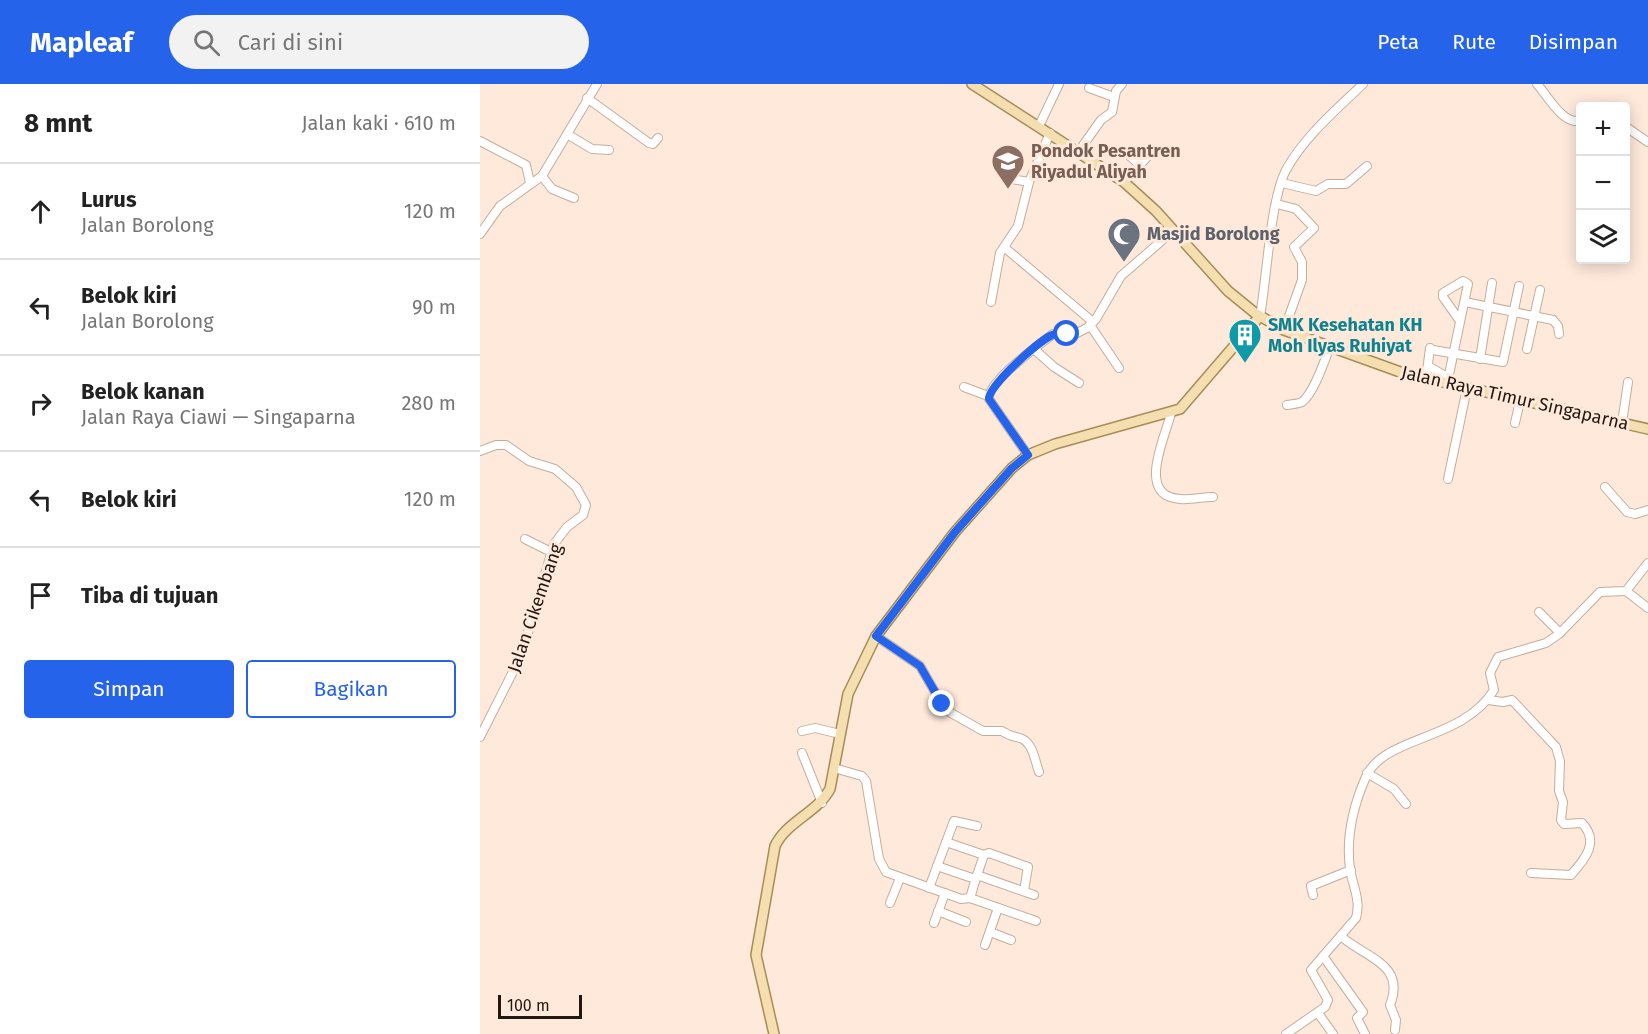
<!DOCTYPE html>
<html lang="id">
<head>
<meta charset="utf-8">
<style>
  :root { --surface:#fff; --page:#f2f2f2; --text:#222; --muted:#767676; --line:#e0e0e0; --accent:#2563eb }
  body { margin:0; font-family:"Fira Sans",sans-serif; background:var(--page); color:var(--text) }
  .controls { position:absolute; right:18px; top:18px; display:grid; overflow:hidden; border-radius:6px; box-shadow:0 3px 15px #0003 }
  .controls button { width:54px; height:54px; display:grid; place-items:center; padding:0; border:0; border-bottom:2px solid var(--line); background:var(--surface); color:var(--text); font:30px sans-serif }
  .scale { position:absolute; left:18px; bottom:15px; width:84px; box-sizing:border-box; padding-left:6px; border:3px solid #211811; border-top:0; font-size:16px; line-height:21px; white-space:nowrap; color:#211811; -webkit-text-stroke:4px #fee9db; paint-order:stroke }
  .stop { position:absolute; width:18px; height:18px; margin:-14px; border:4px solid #2563eb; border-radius:50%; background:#fff }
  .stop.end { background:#2563eb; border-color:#fff; box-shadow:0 2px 6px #0008 }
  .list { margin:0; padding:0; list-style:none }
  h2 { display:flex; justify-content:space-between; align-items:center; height:78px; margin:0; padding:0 24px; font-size:26px }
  h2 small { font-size:20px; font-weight:400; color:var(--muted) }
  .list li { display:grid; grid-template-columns:39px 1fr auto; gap:18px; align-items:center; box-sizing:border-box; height:96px; padding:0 24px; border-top:2px solid var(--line) }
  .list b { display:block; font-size:22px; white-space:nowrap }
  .list p { margin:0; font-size:20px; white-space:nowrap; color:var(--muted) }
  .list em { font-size:20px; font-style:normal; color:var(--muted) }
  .actions { display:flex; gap:12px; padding:18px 24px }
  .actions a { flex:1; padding:14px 0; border:2px solid var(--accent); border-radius:6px; text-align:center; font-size:21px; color:var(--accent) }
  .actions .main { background:var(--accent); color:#fff }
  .icon { flex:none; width:33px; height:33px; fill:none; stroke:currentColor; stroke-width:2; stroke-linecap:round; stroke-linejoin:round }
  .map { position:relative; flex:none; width:1168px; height:950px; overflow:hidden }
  header { display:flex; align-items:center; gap:36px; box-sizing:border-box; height:84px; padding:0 30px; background:var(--accent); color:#fff }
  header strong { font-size:28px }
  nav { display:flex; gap:33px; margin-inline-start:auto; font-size:21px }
  .search { width:420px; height:54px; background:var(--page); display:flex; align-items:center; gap:15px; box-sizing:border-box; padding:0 21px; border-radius:33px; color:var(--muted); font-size:22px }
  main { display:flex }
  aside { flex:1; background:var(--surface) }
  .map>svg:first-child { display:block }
</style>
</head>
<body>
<header>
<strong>Mapleaf</strong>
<div class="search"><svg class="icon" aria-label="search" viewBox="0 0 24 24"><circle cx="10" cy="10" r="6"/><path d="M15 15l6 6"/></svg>Cari di sini</div>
<nav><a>Peta</a><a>Rute</a><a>Disimpan</a></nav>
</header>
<main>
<aside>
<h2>8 mnt<small>Jalan kaki · 610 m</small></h2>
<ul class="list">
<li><svg class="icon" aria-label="ahead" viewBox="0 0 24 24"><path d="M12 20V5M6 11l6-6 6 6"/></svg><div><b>Lurus</b><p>Jalan Borolong</p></div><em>120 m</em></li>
<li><svg class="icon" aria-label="left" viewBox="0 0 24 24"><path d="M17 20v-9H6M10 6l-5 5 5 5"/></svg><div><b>Belok kiri</b><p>Jalan Borolong</p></div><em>90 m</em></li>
<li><svg class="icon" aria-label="right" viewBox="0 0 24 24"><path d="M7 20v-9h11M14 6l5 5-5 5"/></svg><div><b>Belok kanan</b><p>Jalan Raya Ciawi — Singaparna</p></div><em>280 m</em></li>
<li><svg class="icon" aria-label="left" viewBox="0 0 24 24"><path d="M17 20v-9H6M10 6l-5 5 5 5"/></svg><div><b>Belok kiri</b></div><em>120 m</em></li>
<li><svg class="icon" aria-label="arrive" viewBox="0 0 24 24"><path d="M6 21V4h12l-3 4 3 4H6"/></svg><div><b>Tiba di tujuan</b></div></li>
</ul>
<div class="actions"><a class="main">Simpan</a><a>Bagikan</a></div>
</aside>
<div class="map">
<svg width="1168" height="950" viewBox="0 0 1168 950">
  <rect width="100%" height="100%" fill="#fee9db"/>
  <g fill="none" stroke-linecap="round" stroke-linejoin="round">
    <!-- minor casing -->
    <g stroke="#c5ad9b" stroke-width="10">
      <g id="minor">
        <path d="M 1057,0 C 1068,12 1082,40 1100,37"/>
        <polyline points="609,4 634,13"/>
        <polyline points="107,14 169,59 173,60 178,54"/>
        <polyline points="559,42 579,0"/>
        <polyline points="1146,43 1168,58"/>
        <polyline points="87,50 112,65 129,66"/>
        <polyline points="0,57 46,81 50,99"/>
        <polyline points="599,67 621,36 632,28 636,7 642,0"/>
        <polyline points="645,68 660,81"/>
        <polyline points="62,92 72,105 94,114"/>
        <polyline points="526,94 549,98"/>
        <polyline points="644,98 668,72"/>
        <polyline points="802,99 836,107 848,100 866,100 887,82"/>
        <polyline points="797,120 816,125 834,144 814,163 822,178 822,196 804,246"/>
        <polyline points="0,150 20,122 62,92 117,0"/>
        <polyline points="524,163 613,238"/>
        <polyline points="511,218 520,169 538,142 549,98 570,49"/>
        <polyline points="985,218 1073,236 1078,242 1079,250"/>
        <path d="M 780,232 C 787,194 790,117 806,86 C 824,53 856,26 883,0"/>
        <polyline points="610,241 639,284"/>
        <polyline points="554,265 574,283 599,299"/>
        <polyline points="1047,265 1060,206"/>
        <polyline points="953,266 1023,278 1039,202"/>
        <polyline points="1000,275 1012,199"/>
        <polyline points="948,282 969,294"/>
        <polyline points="946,295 950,264"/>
        <polyline points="967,300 988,200 983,197 963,209 963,213 980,237"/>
        <polyline points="484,303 508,312"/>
        <path d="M 807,321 C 812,320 818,320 822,318 C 834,309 844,278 849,265"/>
        <path d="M 691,329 C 686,352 655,412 700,415 C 710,416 722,413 733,413"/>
        <polyline points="1035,339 1040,317"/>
        <polyline points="1142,339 1148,298"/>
        <polyline points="0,367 16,361 26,361 49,377 75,385 96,403 106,421 103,431 87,443 74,460 41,572 0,653"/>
        <path d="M 548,371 L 509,315 C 507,298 559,261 573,250 L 593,251 L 607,244 L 616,235 L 641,192 L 693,147"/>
        <polyline points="968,395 987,304"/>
        <polyline points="1125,403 1147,428 1155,430 1168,426"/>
        <polyline points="45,455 71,468"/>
        <polyline points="1146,507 1168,524"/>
        <polyline points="1059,528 1080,549"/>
        <path d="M 396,552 L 440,582 L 462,620 L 471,629 L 503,647 L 522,647 C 529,652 532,652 540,654 C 553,658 555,677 559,688"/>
        <path d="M 1008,616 L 1023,618 L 1032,616 L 1076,663 L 1080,677 L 1079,707 L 1083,718 L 1081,736 L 1084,740 L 1102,739 C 1120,758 1105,775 1091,791 L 1051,789"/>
        <polyline points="322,647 335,644 360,650"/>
        <polyline points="322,669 342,719"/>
        <polyline points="354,684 382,692 386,697 399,775 406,788 481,815 490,814 556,837"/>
        <polyline points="887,689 914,705 926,720"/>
        <polyline points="466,758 504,771"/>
        <polyline points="457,782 495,795"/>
        <polyline points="497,791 504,771 509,769 548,783 544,807"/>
        <polyline points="449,804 474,737 497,742"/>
        <polyline points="833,811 831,802 871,786"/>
        <polyline points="490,814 497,791 554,811"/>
        <polyline points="410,819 420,794"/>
        <polyline points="458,827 486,838"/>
        <polyline points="454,839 465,809"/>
        <polyline points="510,848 531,856"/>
        <path d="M 862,853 C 886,874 926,880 910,921 L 916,936 L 915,946"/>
        <polyline points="505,861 518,824"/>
        <polyline points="843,872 883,928 877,934 885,950"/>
        <polyline points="838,929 853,950"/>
        <path d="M 806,950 L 845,923 L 848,916 L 831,886 L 876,834 C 881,816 873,803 870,785 C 866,755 873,723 885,695 C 902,651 982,658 1014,606 L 1010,589 L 1018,573 L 1066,559 L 1079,550 L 1120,508 L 1146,507 L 1168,479"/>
      </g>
    </g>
    <!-- major casing -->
    <g stroke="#a78c57" stroke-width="12">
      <g id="major">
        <polyline points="492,0 644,98 676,127 748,207 775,229 804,246 923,289 1168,345"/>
        <path d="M 294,950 L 276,871 L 295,762 C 306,738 337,729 350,705 L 368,610 L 396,552 L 475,448 L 532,384 L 548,371 L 575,360 L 700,325 L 780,232"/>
      </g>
    </g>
    <!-- minor -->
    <use href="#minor" stroke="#fff" stroke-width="8"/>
    <!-- major -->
    <use href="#major" stroke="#f5dfb0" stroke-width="9"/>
  </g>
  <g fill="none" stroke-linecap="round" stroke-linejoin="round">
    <!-- route -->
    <path stroke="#2563eb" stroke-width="8" d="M 462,620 L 440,582 L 396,552 L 475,448 L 532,384 L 548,371 L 509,315 C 508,302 559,257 572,251 C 576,249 582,250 587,250"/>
  </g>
  <!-- icons -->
  <defs>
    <g id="school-pin" transform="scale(1.725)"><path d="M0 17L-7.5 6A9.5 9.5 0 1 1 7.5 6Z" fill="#8d6e63" stroke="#fee9db"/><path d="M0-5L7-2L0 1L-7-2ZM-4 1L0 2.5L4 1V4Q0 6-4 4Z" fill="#fff"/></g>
    <g id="mosque-pin" transform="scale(1.725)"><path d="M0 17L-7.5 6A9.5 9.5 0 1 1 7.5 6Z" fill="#6b7280" stroke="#fee9db"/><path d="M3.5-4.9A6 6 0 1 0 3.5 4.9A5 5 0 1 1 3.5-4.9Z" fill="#fff"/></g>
    <g id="building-pin" transform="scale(1.725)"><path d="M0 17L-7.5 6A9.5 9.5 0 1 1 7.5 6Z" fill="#0f9aa8" stroke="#fee9db"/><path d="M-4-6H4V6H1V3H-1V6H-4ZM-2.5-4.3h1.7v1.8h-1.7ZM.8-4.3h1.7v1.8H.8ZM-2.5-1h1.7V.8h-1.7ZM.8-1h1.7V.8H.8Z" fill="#fff"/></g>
  </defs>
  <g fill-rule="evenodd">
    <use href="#school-pin" x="528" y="77"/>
    <use href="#mosque-pin" x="644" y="150"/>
    <use href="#building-pin" x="765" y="251"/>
  </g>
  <g text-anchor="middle" stroke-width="6" stroke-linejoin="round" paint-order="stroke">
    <!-- education labels -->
    <g font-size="18" font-weight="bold" fill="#785e54" stroke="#fee9db" text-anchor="start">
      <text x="551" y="73">Pondok Pesantren<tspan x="551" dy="21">Riyadul Aliyah</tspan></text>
    </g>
    <!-- worship labels -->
    <g font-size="18" font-weight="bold" fill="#5b616d" stroke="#fee9db" text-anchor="start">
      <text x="667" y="156">Masjid Borolong</text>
    </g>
    <!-- culture labels -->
    <g font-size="18" font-weight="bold" fill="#0d838f" stroke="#fee9db" text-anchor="start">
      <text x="788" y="247">SMK Kesehatan KH<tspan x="788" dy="21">Moh Ilyas Ruhiyat</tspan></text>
    </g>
    <!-- street labels -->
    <g font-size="18" fill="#211811" stroke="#fee9db">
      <text transform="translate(1035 314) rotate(13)" y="6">Jalan Raya Timur Singaparna</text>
      <text transform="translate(55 524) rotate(-71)" y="6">Jalan Cikembang</text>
    </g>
  </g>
</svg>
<div class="controls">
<button>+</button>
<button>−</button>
<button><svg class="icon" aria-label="layers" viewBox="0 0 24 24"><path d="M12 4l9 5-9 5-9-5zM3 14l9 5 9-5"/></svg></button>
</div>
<div class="scale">100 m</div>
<div class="stop" style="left:587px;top:250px"></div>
<div class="stop end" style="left:462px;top:620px"></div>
</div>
</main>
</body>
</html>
